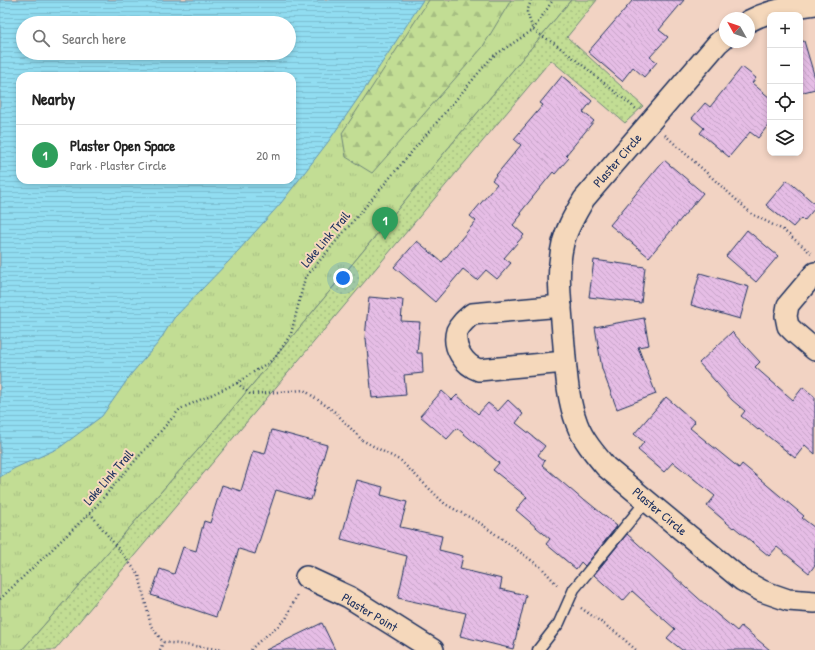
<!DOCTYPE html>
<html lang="en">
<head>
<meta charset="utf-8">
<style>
  :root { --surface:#fff; --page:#f2f2f2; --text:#222; --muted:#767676; --line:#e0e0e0; --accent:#2563eb }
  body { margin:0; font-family:"Patrick Hand",sans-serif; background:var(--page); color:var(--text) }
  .controls { position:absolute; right:12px; top:12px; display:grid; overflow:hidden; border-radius:8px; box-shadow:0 2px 6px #0003 }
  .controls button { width:36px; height:36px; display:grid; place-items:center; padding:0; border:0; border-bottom:1px solid var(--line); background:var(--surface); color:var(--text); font:20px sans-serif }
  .compass { position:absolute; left:719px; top:12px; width:36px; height:36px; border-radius:50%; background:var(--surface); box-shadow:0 2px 6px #0003; rotate:310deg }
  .you { position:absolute; left:343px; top:278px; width:14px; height:14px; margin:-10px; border:3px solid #fff; border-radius:50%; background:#1a73e8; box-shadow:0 0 0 6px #1a73e833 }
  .badge { display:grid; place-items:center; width:26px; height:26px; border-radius:50%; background:var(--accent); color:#fff; font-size:13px; font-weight:700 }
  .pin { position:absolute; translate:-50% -33px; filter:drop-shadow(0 1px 2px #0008) }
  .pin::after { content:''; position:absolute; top:21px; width:14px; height:12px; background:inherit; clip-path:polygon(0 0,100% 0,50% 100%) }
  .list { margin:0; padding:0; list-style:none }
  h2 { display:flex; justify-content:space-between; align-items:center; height:52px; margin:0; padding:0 16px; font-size:17px }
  h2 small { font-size:13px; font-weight:400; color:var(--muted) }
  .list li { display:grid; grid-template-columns:26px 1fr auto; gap:12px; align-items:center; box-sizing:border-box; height:60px; padding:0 16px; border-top:1px solid var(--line) }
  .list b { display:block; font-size:15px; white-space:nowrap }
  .list p { margin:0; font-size:13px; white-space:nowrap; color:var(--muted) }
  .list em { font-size:13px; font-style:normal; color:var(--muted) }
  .icon { flex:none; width:22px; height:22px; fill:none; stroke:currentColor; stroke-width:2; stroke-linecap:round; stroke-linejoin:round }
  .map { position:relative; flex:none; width:815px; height:650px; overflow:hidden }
  .search { position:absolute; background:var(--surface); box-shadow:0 2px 6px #0003; left:16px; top:16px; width:280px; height:44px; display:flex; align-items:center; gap:10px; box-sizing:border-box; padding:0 14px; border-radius:22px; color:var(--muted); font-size:15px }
  .panel { position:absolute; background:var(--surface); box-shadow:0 2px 6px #0003; left:16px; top:72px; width:280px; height:112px; border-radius:12px }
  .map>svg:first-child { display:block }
</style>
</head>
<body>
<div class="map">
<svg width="815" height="650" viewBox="0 0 815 650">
  <defs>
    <pattern id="grass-tufts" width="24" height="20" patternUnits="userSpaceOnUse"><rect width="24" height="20" fill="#c2dd94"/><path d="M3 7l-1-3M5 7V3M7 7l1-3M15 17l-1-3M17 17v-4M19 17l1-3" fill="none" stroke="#a6be82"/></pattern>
    <pattern id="forest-firs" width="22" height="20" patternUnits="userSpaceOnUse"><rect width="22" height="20" fill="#c2dd94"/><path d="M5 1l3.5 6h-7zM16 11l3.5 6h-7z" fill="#a6be82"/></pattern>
    <pattern id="park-dots" width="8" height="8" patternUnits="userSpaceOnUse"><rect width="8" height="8" fill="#c2dd94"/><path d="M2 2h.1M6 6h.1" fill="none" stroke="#a6be82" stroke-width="1.8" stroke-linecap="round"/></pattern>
    <pattern id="water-rules" width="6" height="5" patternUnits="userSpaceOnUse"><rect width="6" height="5" fill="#91ddf1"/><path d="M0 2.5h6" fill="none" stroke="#7cbed1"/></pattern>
    <pattern id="building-back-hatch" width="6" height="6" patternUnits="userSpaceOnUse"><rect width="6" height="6" fill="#e6bde5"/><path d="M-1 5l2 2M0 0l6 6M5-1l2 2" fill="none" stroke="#c5a3c7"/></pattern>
  </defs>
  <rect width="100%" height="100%" fill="#f2d3c3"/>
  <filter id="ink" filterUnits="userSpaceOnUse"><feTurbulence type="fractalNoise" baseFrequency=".025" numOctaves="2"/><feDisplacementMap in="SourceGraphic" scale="8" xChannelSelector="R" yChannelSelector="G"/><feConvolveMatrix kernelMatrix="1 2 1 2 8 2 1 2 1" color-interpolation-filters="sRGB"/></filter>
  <g filter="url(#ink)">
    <!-- grass -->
    <path fill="url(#grass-tufts)" stroke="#6e8679" fill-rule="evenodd" d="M 0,0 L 571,0 L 204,443 L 22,650 L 0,650 ZM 23,23 L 289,23 L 289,53 L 23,53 ZM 20,76 L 292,76 L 292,180 L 20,180 Z"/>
    <!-- forest -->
    <polygon fill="url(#forest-firs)" stroke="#6e8679" points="429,0 511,0 482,48 372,173 346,157 342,133"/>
    <!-- park -->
    <polygon fill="url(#park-dots)" stroke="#6e8679" points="571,0 597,0 567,37 643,106 625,123 551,60 55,650 22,650 204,443"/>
    <!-- water -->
    <path fill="url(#water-rules)" stroke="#6297b6" fill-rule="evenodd" d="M 0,0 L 423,0 L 372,78 L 328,142 L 281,203 L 229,261 L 174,318 L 158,343 L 132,373 L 102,416 L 59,448 L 15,468 L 0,477 ZM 23,23 L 289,23 L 289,53 L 23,53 ZM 20,76 L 292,76 L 292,180 L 20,180 Z"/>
    <!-- building -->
    <g fill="url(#building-back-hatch)" stroke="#1b2f5e">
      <polygon points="633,0 684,0 659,30 668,37 650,57 657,62 644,77 633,67 622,81 588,52"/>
      <polygon points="804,41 815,78 815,89 800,93 800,42"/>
      <polygon points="742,67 756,78 752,83 770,98 770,123 758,138 750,132 729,157 700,133 704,128 692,118 705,103 710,107"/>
      <polygon points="562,76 592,101 583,112 594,121 566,155 569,158 555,174 553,172 520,213 522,214 513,225 524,235 504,258 511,263 497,279 486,270 477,280 463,269 435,302 394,267 417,241 442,262 476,221 470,216 497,184 492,180 521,145 514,139 543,105 540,103"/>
      <polygon points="664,160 703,193 649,257 610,225"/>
      <polygon points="787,180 815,204 815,208 804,221 801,218 793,227 766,205"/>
      <polygon points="747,230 778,256 756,282 726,256"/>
      <polygon points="594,260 645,267 641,303 589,297"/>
      <polygon points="700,273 749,287 740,319 691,305"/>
      <polygon points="369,297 403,300 401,321 420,322 417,353 422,353 423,373 404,375 406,395 372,398 366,338 365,338"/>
      <polygon points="644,318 649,345 638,347 656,394 617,409 602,369 595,327"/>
      <polygon points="732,332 760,362 755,367 793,400 803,387 815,397 815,454 805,445 795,458 759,429 758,430 741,416 745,411 732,400 699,363"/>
      <polygon points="442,391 452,400 457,395 478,414 488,403 498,411 508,400 523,414 516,423 545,446 538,455 545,461 542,465 583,500 584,499 617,526 585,566 581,562 576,569 546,544 550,539 516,510 527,497 493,470 499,463 457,428 447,439 420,416"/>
      <polygon points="666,397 695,422 690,428 739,468 742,464 804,516 802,518 815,528 815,565 809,573 777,547 769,556 734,527 733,528 707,506 715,496 673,462 664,472 638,450 644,442 634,434"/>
      <polygon points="272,430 327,445 311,500 276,490 255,554 239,549 216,617 151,595 160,569 174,574 183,547 196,551 204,521 210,523 222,485 241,491 253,451 265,454"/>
      <polygon points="357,480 383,487 381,495 407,502 400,527 442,536 439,550 463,556 460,569 502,579 500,589 526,595 513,649 460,636 466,613 398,598 407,556 341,539"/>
      <polygon points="627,534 707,606 737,631 741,626 770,650 682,650 667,638 675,629 632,591 623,601 594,575"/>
      <polygon points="322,623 335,650 266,650"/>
    </g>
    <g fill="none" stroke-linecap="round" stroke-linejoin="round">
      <!-- lane casing -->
      <g stroke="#1b2f5e" stroke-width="13">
        <polyline id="lane" points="538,650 559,623 574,589 647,500"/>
      </g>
      <!-- street casing -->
      <g stroke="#1b2f5e" stroke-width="24">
        <g id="street">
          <path d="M 749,21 C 770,10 792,7 815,4"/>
          <path d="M 725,37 L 718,43 L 584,199 C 576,213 567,227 563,243 C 556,273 561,304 563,334 C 566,365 566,395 577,424 C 583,440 595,454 606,467 L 742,580 L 762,591 L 788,600 L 815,602"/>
          <polyline points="815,273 788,305 786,316 788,326 794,332 815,350"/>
          <path d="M 561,306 L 472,314 C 466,319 460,324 457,331 C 452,347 464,365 479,370 L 565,362"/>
          <polyline points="306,577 349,597 433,650"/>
        </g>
      </g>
      <!-- path -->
      <g stroke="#1b2f5e" stroke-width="2.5" stroke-dasharray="1 3" stroke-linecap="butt">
        <polyline points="531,0 527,12 533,30 555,44 576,60 636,109"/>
        <polyline points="665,135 752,214 783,230 811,253"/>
        <polyline points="237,383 250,394 304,390 335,412 362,440 401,461 445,504 480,523 542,568 559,587"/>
        <polyline points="90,513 139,575 151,626 163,642 225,650"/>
        <polyline points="0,599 90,513 180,409 237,383 275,358 291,334 305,278 492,57 533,30 553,0"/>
        <polyline points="581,608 618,634 636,650"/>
        <polyline points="160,650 163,642"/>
        <polyline points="251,650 255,645 286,619 297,595"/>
      </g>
      <!-- lane -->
      <use href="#lane" stroke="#f5d8bb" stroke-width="10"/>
      <!-- street -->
      <use href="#street" stroke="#f5d8bb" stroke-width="21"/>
    </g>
  </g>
  <g text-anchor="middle" stroke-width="4" stroke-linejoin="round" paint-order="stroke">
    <!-- street labels -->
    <g font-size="13" fill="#1b2f5e" stroke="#f5d8bb">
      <text transform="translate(617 160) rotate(-49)" y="5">Plaster Circle</text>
      <text transform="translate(325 239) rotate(-50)" y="5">Lake Link Trail</text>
      <text transform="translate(108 477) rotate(-49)" y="5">Lake Link Trail</text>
      <text transform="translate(660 511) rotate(40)" y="5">Plaster Circle</text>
      <text transform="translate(370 612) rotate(31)" y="5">Plaster Point</text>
    </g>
  </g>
</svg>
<div class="controls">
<button>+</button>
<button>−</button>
<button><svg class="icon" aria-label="locate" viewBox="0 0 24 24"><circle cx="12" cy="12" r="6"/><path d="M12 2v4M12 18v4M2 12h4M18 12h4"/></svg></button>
<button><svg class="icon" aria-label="layers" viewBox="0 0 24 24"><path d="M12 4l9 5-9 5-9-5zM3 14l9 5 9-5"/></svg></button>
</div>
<svg class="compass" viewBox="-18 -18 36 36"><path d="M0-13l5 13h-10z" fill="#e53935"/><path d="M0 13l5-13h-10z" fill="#767676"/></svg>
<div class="you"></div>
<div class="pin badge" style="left:385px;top:240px;background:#2e9e5b">1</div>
<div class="search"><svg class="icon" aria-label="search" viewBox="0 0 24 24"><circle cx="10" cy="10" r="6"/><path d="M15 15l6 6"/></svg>Search here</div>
<section class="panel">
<h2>Nearby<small></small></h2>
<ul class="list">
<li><span class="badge" style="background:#2e9e5b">1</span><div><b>Plaster Open Space</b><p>Park · Plaster Circle</p></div><em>20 m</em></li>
</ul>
</section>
</div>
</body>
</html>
